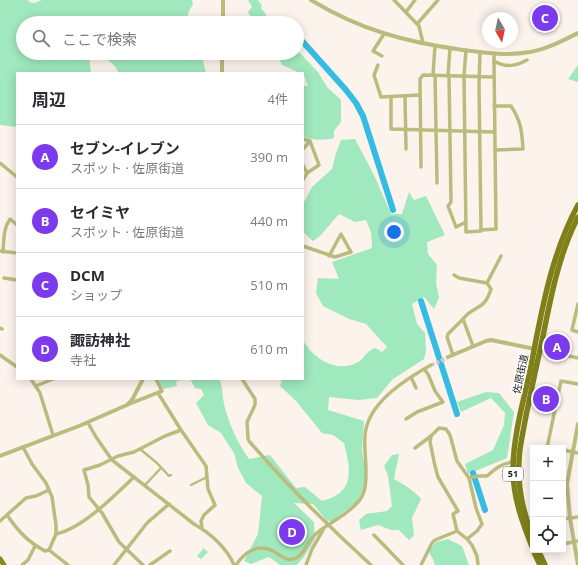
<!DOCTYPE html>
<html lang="ja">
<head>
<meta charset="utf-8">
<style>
  :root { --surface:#fff; --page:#f7f7f7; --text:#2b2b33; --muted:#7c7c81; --line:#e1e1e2; --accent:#7c3aed }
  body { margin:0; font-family:"Open Sans","Noto Sans JP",sans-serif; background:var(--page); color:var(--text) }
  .controls { position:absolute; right:12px; bottom:12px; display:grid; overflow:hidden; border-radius:0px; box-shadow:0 2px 10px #0003 }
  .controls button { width:36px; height:36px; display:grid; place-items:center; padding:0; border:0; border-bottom:1px solid var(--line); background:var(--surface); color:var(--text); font:20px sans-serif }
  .compass { position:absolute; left:482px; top:12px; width:36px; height:36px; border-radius:50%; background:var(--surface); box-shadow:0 2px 10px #0003; rotate:171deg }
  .you { position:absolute; left:394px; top:232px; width:14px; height:14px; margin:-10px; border:3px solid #fff; border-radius:50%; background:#1a73e8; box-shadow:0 0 0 6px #1a73e833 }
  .badge { display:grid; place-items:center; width:26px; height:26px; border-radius:50%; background:var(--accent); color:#fff; font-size:13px; font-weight:700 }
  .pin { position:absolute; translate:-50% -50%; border:2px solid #fff; box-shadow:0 1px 4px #0006 }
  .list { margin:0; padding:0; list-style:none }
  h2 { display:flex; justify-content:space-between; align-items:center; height:52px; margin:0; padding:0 16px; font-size:17px }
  h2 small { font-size:13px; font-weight:400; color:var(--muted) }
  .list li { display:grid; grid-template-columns:26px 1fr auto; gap:12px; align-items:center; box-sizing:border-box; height:64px; padding:0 16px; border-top:1px solid var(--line) }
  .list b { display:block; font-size:15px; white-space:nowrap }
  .list p { margin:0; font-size:13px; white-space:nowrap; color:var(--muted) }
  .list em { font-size:13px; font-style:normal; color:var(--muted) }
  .icon { flex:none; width:22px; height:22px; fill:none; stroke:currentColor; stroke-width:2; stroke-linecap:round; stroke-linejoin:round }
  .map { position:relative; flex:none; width:578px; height:565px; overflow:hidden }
  .search { position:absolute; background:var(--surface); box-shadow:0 2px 10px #0003; left:16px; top:16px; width:288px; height:44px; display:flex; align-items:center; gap:10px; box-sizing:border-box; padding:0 14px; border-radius:22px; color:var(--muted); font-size:15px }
  .panel { position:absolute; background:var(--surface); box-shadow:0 2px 10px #0003; left:16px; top:72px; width:288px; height:308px; border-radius:0px }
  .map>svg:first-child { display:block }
</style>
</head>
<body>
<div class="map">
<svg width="578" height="565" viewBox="0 0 578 565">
  <rect width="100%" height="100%" fill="#fdf3ed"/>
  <!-- green -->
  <g fill="#a0e8bd">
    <polygon points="0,0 28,0 29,2 34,3 42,0 192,0 193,4 189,11 186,23 23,23 23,53 93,53 89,55 91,73 17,73 17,127 0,125"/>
    <polygon points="248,0 258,0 262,6 261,8 265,13 270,23 253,23 248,12 252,7"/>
    <path d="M 297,50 L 318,72 L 327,87 L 341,100 L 341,122 L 334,131 L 334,138 C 325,140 312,141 303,136 L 303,86 L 308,86 L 303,73 L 300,73 L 282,65 L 277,53 L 297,53 Z"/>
    <path d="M 94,53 L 201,53 L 206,73 L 119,73 C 114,62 104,57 94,53 Z"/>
    <polygon points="578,65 578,82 568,79"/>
    <path d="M 355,139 L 374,175 L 391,214 L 402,214 L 409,192 L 414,200 L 426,196 L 445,235 L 427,242 L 428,254 L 437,265 L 436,283 L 439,298 L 434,309 L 424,297 L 412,304 L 417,324 L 425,333 L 426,351 L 424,359 L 393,379 L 377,398 L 358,400 L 329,397 L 328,410 L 364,421 L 362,451 L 366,472 L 364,486 L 359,500 L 332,521 L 327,521 L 313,504 L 294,503 L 314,522 L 315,539 L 304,557 L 297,565 L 280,565 L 269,557 L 251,564 L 244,561 L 258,534 L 262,496 L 246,483 L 238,468 L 234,453 L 221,433 L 208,425 L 196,403 L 204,395 L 201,389 L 195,388 L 190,379 L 219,379 C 223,387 222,395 224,404 C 229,424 237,442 249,459 L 270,455 L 296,488 L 305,487 L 322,501 C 355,493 351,470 344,443 L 333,435 L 322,433 L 296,401 L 280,386 L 282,379 L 303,379 L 303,340 C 313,359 338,374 358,362 C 366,357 364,353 375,348 L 382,352 L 387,347 L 366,324 L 349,319 L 323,306 L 316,293 L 318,278 L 339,279 L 332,262 L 372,248 L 371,232 L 366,220 L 355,222 L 339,214 L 320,236 L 313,241 L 303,232 L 303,204 L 312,187 L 332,169 L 336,153 L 341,140 Z"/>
    <polygon points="157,379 182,379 176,382 177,386 163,389"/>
    <polygon points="486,392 499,393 514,412 507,458 468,474 465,464 493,450 504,425 505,413 491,398 461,412 457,402"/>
    <path d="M 399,454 L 394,479 C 403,484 415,491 421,499 L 412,518 L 414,535 L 409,540 L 399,530 L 391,530 L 378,525 L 361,530 L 359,520 L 366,514 L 387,511 L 392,506 L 388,476 L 384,466 L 392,455 Z"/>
    <polygon points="448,539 462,546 469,565 435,565 433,559 428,551 436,542"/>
    <polygon points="202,547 208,552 201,559 197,556 203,549 202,548"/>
  </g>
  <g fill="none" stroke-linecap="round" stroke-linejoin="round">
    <!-- river -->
    <g stroke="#35bce3" stroke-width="6">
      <polyline points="303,42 346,90 356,103 363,116 393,210"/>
      <polyline points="421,301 457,414"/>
      <polyline points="473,473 485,510"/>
    </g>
    <!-- minor-tunnel -->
    <polyline stroke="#d1c8c2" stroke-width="3.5" stroke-dasharray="3.5 2" stroke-linecap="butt" points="431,365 441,361"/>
    <!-- tertiary-tunnel -->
    <polyline stroke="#d1c8c2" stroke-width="4" stroke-dasharray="4 2" stroke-linecap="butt" points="441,361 448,357"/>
    <!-- pedestrian -->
    <g stroke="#babc7e" stroke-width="2.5">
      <polyline points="140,449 157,463 169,476 171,475"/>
      <polyline points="145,485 161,468"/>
      <polyline points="191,485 207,477"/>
    </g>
    <!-- minor -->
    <g stroke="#babc7e" stroke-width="3.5">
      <polyline points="394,0 419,26 423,43"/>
      <polyline points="406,12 415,0"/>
      <polyline points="417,24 438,0"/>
      <polyline points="466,50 464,76 466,232 481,231 479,85 480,52"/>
      <path d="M 494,54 L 494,61 C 506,68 516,66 527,60"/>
      <polyline points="382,56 373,51 384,34"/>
      <polyline points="378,65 374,75 381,97 420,95"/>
      <polyline points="433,75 435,46"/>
      <polyline points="435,76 437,183"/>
      <polyline points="448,76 450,48"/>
      <polyline points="449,76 451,202 448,206 456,227 466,222"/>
      <polyline points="405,96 406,149"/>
      <polyline points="391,97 391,129 494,132"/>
      <path d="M 494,106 L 511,106 C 521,121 522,132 523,149 L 495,150"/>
      <polyline points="303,139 310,141 319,165 307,173 303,180"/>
      <polyline points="303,149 310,141"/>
      <polyline points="0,163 17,177"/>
      <polyline points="303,165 307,173"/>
      <polyline points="421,167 420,79 423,75 493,77"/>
      <polyline points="481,230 496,229 494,61"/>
      <polyline points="303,246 335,257 351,252 341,234 329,256"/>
      <polyline points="0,251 17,253"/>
      <path d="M 3,252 C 4,240 3,229 10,219 L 17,225"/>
      <path d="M 454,275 L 459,278 L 487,283 L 491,289 C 484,312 475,304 463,319 L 473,346"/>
      <polyline points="4,278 17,280"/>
      <polyline points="487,283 501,256"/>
      <polyline points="578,304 572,330 578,332"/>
      <polyline points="0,328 2,329"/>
      <polyline points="540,350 578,358"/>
      <polyline points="0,355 17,367"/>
      <polyline points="453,355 447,337 448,334 463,319"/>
      <polyline points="411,377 416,388"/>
      <polyline points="31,379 40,393 53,435"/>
      <path d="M 242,379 L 255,399 L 255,405 L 247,422 L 248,438 L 249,441 C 287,485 328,526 371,565"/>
      <polyline points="36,386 53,379"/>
      <polyline points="158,393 181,430 206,466 208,489 215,505 204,515 201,521 202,528"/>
      <polyline points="129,404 162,391 156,379"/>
      <polyline points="406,419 417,412 443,402 435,391 428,374 424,369"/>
      <path d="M 88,423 L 96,437 L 112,460 L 194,524 C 210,533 227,548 234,565"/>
      <polyline points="547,446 556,448"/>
      <polyline points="23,447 32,464 46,483 52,497 56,525 56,534 49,550"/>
      <polyline points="415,448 431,436"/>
      <polyline points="547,448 561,381 578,384"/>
      <polyline points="563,450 578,453"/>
      <path d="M 469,478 L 478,476 L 487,476 C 495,469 502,463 513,462"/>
      <path d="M 7,515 C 18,531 28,542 45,551 L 49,550 L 68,565"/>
      <polyline points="563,519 578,517"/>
      <polyline points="0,521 26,498 36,496 49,490"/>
      <path d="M 56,534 C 83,528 114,496 134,477"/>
      <polyline points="374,535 403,565"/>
      <polyline points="467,539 477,531 482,524 476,508 469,478 457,461 450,435 446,429 439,428 431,436 430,442 435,466 438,477 458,511 453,514 457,531 467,539 472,545 477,556 478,565"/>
      <polyline points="563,544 578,541"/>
      <polyline points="22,565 28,560 35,546"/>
      <polyline points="114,565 147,523 169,504"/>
      <polyline points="143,565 119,542 102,513 89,497 88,485 84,470 100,465 118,456 134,452 165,436 181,430"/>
      <polyline points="150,565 170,551"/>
      <path d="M 236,565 C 244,553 256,544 271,550 C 280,554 286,563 296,558 C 306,553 308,539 317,533 C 330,522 346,516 358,502 C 366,494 366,481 366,471 C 366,458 363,440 366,429 C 372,400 408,378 431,365"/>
      <polyline points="306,565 312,549 323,530"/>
      <polyline points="421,565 432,543 435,540 457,531"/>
    </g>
    <!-- tertiary -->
    <g stroke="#babc7e" stroke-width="4">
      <path d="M 311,0 C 360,30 406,42 463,50 C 486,53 507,56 530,52 C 547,49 562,41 578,33"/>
      <polyline points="223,23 223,0"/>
      <polyline points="222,73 222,53"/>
      <polyline points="448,357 486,341 491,340 535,349"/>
      <polyline points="0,456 79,426 127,405 132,400 143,379"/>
      <polyline points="578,565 570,518 567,484 578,424"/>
    </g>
    <!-- primary -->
    <polyline stroke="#89891a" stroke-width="5" points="0,559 4,565"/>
    <!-- trunk -->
    <g stroke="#7f8019" stroke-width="5.5">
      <path d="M 533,537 C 521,508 516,480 520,449 C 526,411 535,374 543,336 C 551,296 559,254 578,217"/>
      <path d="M 533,549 C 523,524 513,498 513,470 C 513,437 523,403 530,371 C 541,315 550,256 578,205"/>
      <polyline points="533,550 540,565"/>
      <polyline points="538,550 545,565"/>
    </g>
  </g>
  <g text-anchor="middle" stroke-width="3" stroke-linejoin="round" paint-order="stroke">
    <!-- shield labels -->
    <rect fill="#fff" stroke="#64605d" stroke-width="1" x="503" y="467" width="20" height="14" rx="3"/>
    <g font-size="9" font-weight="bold" fill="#211c18">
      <text x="513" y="477">51</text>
    </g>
    <!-- street labels -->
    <g font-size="10" fill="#211c18" stroke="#fff">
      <text transform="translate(520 374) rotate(-78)" y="4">佐原街道</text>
    </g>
  </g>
</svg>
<div class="controls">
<button>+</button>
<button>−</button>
<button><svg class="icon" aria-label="locate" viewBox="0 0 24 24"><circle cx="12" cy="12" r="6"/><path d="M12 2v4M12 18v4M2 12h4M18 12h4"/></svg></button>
</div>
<svg class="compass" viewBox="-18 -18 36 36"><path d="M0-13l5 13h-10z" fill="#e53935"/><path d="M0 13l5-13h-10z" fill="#7c7c81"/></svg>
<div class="you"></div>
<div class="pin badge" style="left:557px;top:347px">A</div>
<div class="pin badge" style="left:546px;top:399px">B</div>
<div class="pin badge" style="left:545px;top:18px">C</div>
<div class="pin badge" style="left:292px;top:532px">D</div>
<div class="search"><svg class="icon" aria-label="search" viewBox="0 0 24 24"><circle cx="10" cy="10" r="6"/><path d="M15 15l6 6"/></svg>ここで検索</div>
<section class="panel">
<h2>周辺<small>4件</small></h2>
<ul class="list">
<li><span class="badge">A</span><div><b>セブン-イレブン</b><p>スポット · 佐原街道</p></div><em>390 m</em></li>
<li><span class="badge">B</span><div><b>セイミヤ</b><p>スポット · 佐原街道</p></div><em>440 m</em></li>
<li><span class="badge">C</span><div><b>DCM</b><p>ショップ</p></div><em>510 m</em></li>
<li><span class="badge">D</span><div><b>諏訪神社</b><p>寺社</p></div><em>610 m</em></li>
</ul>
</section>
</div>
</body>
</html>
